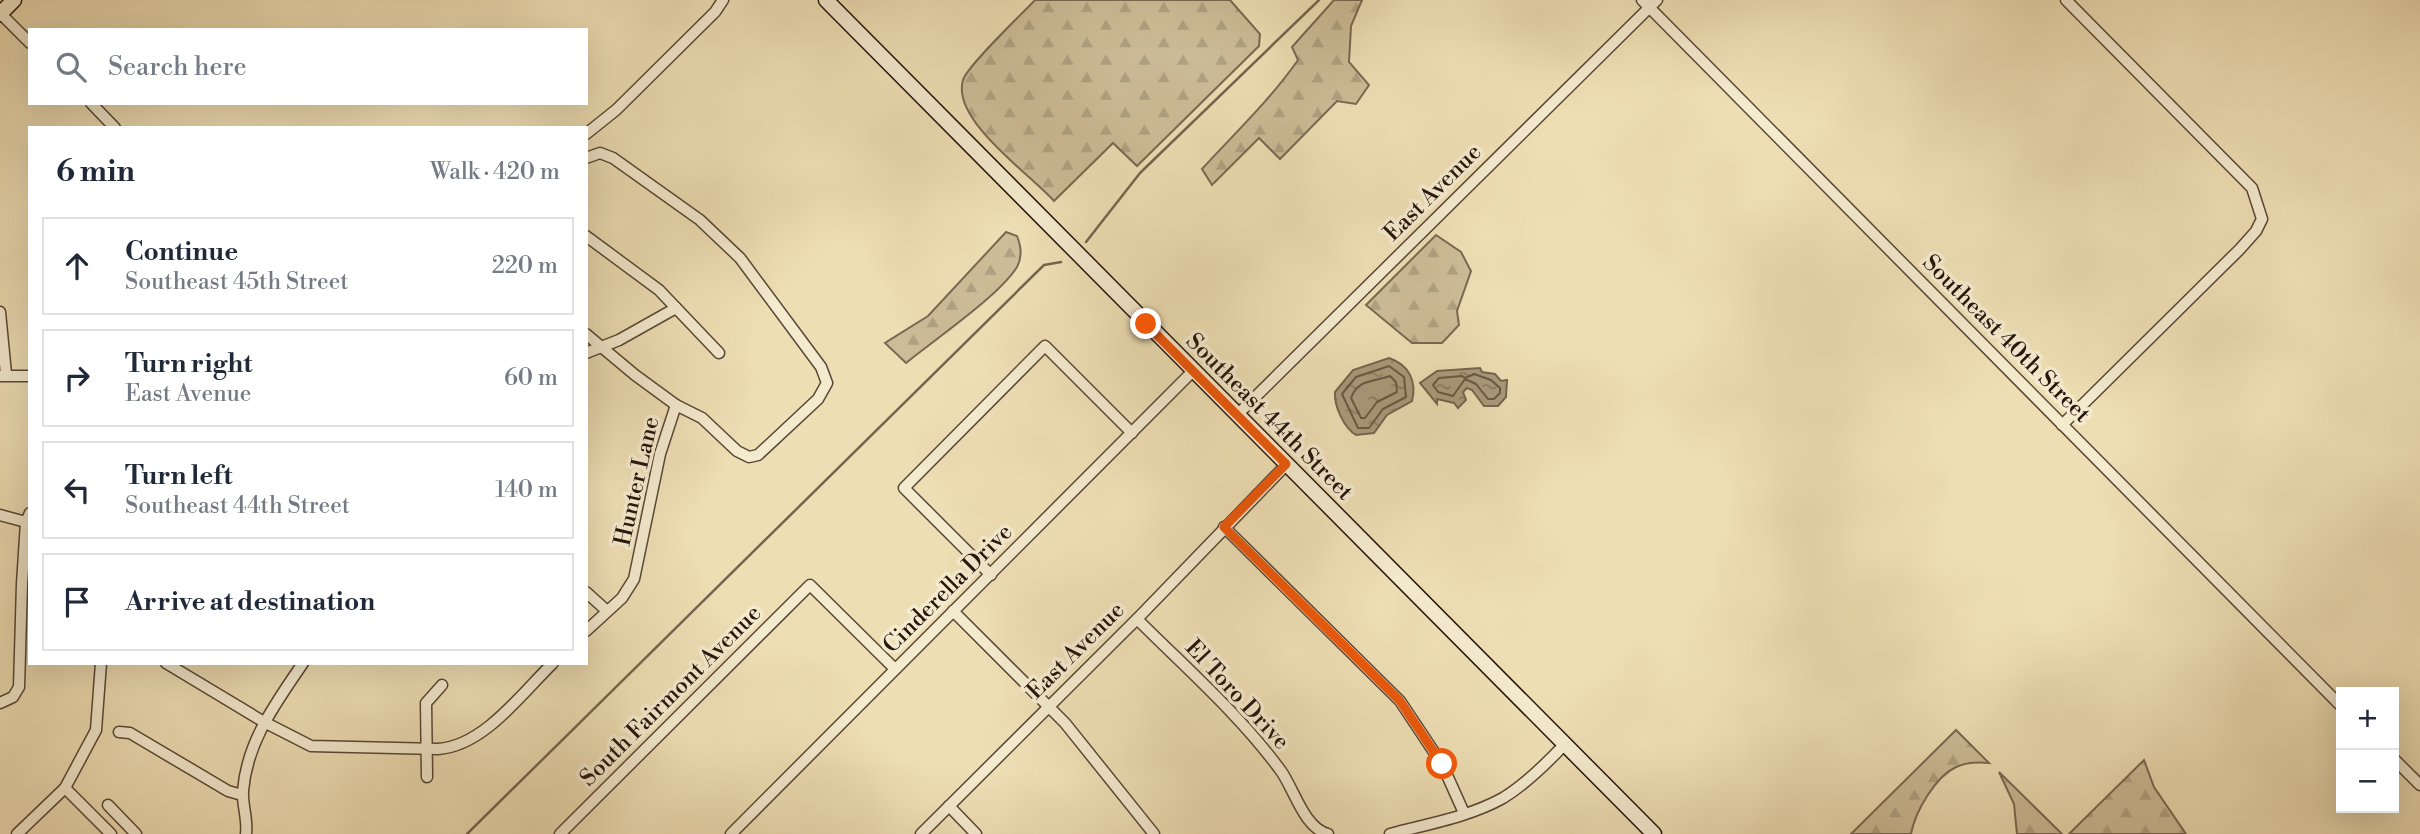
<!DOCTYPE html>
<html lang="en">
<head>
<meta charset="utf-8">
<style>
  :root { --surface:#fff; --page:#f6f6f7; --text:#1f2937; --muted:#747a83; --line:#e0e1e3 }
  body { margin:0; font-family:"Libre Bodoni",serif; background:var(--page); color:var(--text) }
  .controls { position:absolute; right:21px; bottom:21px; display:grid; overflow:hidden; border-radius:0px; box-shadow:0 7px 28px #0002 }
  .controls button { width:63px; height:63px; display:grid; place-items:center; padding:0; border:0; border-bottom:2px solid var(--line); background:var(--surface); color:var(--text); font:35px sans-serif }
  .stop { position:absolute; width:21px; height:21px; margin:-16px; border:5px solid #ea580c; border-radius:50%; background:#fff }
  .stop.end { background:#ea580c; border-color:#fff; box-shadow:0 2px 7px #0008 }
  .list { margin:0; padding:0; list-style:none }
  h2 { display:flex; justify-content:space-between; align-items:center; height:91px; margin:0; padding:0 28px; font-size:30px }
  h2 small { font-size:23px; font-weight:400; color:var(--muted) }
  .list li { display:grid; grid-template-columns:46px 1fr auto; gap:21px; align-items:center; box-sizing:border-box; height:98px; margin:0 14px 14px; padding:0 14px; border:2px solid var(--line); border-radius:0px }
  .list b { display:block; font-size:26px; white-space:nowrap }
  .list p { margin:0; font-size:23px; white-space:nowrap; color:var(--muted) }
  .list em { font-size:23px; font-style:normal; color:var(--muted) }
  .icon { flex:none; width:38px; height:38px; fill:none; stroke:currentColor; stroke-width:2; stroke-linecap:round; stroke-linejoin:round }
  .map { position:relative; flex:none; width:2420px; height:834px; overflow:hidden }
  .search { position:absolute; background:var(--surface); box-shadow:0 7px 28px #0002; left:28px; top:28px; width:560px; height:77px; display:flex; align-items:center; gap:18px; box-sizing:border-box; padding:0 24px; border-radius:0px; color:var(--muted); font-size:26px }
  .panel { position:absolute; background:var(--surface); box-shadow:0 7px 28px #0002; left:28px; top:126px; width:560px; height:539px; border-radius:0px }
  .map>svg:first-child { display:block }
</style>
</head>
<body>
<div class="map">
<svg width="2420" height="834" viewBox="0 0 2420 834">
  <defs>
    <pattern id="forest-firs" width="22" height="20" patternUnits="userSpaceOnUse" patternTransform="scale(1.75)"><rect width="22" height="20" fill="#ccbc97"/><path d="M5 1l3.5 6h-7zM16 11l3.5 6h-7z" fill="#afa181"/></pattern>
    <pattern id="water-ripples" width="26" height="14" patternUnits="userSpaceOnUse" patternTransform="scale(1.75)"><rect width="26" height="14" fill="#aa9a7b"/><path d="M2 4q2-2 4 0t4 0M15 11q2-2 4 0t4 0" fill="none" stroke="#8a7c63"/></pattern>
  </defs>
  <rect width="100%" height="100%" fill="#eedeb4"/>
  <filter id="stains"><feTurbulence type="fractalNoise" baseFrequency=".00286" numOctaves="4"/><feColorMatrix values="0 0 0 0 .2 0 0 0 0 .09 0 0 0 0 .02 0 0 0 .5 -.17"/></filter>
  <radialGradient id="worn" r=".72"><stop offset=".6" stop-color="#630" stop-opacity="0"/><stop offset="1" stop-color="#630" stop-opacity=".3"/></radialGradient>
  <!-- forest -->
  <g fill="url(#forest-firs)" stroke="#796852" stroke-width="2">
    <path d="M 1035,0 L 1230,0 L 1260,34 L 1259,46 L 1137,166 L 1113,143 L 1054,201 C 1030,174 951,120 963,80 C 967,66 1022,14 1035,0 Z"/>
    <path d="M 1334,0 L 1362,0 L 1351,26 L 1349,62 L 1369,85 L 1356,104 L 1337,101 L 1280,159 L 1259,138 L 1212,185 L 1202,169 C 1235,133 1270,100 1298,60 L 1292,47 Z"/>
    <path d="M 1006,232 L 1017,236 C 1021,246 1023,256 1017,267 C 999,296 934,340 906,363 L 885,343 L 928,316 Z"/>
    <polygon points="1436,235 1461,252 1471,271 1457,311 1459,325 1442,343 1412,343 1366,305"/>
    <path d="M 1956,730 L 1989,763 C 1978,762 1967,762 1956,767 C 1935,777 1915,812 1911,834 L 1851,834 Z"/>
    <polygon points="2144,760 2154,787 2186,834 2069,834"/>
    <polygon points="1999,772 2062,834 2017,834 2014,804"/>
  </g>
  <!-- water -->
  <g fill="url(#water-ripples)" stroke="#75654f" stroke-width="2">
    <path d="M 1389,358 C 1409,365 1417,381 1412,401 L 1387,415 L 1374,433 L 1356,435 C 1344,428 1334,406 1335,392 L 1353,370 Z"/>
    <polygon points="1480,368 1482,372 1495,374 1501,381 1507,380 1506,397 1498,406 1484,406 1472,390 1467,388 1463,392 1466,400 1458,408 1454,403 1437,399 1437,404 1420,383 1437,371"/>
  </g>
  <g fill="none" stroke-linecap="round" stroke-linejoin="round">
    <!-- shore -->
    <g stroke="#685844" stroke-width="2">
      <polygon points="1389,366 1404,377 1406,397 1383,409 1369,428 1358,428 1342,394 1356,377"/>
      <polygon points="1474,374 1491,380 1500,388 1500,393 1494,399 1488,399 1476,384 1465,379 1453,396 1438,392 1433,385 1439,378 1462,376 1465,378"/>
      <path d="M 1390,376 L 1396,382 L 1397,392 L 1377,402 L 1365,418 L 1361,418 L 1351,398 C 1358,379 1373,382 1390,376 Z"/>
    </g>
    <!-- stream -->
    <g stroke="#75654f" stroke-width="2.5">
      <polyline points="1086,242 1140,173 1319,0"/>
      <polyline points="467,834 1044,265 1061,262"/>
    </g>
    <!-- minor casing -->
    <g stroke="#584736" stroke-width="13">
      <g id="minor">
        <polyline points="1642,0 2341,706"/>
        <polyline points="1,14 30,43"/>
        <polyline points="91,103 115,128"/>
        <polyline points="586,134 616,110 715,12 723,0"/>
        <polyline points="586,158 600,153 613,158 700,220 740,258 821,367 827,383 818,399 758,455 749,457 737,451 702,418 676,405 635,375 586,334"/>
        <polyline points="586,236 659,290 719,353"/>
        <polyline points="0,312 6,374"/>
        <polyline points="586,353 619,340 676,308"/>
        <polyline points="0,376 30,376"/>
        <polyline points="1237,415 1657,0"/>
        <polyline points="2062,425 2240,249 2256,231 2262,219 2252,188 2066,0"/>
        <polyline points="0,515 26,522"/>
        <polyline points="1224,527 1400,701 1442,764 1464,813"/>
        <polyline points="991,575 904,488 1045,346 1132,433"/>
        <polyline points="586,592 607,611"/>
        <polyline points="953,611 1065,723 1154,834"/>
        <path d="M 1137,619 C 1186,668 1240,715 1281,771 C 1294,789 1304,828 1328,834"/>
        <polyline points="586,631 622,598 634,579 660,454 676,405"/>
        <path d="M 166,663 L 264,722 L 311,746 L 438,749 C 484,746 522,693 553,663"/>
        <polyline points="0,703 13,697 19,687 22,584 26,522 30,513"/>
        <polyline points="119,732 130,733 228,791 242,795"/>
        <polyline points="2394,759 2420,785"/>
        <polyline points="427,777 426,703 442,685"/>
        <polyline points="65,788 111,834"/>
        <polyline points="108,805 136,834"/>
        <polyline points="949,806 976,834"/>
        <polyline points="17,834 65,788 96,730 101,663"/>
        <path d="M 246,834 C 248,819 242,805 243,791 C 247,741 276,703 303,663"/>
        <polyline points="560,834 810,585 895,669"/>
        <polyline points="731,834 1193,371"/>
        <polyline points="921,834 1137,619 1286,465"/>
        <path d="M 1390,834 C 1427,824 1469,817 1503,798 C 1526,784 1546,764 1564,745"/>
      </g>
    </g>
    <!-- secondary casing -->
    <g stroke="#26150c" stroke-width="17">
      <g id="secondary">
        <polyline points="826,0 1654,834"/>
        <polyline points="0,14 14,0"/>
      </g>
    </g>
    <!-- minor -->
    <use href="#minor" stroke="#f4eace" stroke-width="10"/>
    <!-- secondary -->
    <use href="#secondary" stroke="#f4eace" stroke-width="14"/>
  </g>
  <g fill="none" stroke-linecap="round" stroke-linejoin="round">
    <!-- route -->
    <polyline stroke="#ea580c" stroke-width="9" points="1146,324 1286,464 1224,527 1400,701 1442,764"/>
  </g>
  <g text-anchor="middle" stroke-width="7" stroke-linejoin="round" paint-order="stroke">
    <!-- street labels -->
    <g font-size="23" fill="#26150c" stroke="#f4eace">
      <text transform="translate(1432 192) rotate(-45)" y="8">East Avenue</text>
      <text transform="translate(2007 338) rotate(45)" y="8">Southeast 40th Street</text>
      <text transform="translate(1270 416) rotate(45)" y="8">Southeast 44th Street</text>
      <text transform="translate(636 481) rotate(-77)" y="8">Hunter Lane</text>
      <text transform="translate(947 588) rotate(-45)" y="8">Cinderella Drive</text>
      <text transform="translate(1075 650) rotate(-45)" y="8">East Avenue</text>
      <text transform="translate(1238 694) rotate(47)" y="8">El Toro Drive</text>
      <text transform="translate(670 695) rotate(-45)" y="8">South Fairmont Avenue</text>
    </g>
  </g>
  <rect width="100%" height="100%" filter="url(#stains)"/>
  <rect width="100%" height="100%" fill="url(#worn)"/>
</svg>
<div class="controls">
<button>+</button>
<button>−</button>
</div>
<div class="stop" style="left:1442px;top:764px"></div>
<div class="stop end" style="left:1146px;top:324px"></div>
<div class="search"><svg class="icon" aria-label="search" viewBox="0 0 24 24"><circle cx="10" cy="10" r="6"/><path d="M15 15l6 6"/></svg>Search here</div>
<section class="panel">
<h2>6 min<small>Walk · 420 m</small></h2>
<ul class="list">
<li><svg class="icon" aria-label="ahead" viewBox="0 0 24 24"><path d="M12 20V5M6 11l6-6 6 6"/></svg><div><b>Continue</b><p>Southeast 45th Street</p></div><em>220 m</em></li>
<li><svg class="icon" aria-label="right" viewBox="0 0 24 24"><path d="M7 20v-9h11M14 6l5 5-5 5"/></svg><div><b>Turn right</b><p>East Avenue</p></div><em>60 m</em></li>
<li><svg class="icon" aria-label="left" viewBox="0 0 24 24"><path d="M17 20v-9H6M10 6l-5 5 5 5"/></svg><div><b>Turn left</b><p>Southeast 44th Street</p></div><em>140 m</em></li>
<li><svg class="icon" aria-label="arrive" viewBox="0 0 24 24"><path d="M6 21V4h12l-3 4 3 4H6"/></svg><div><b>Arrive at destination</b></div></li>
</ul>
</section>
</div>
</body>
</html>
